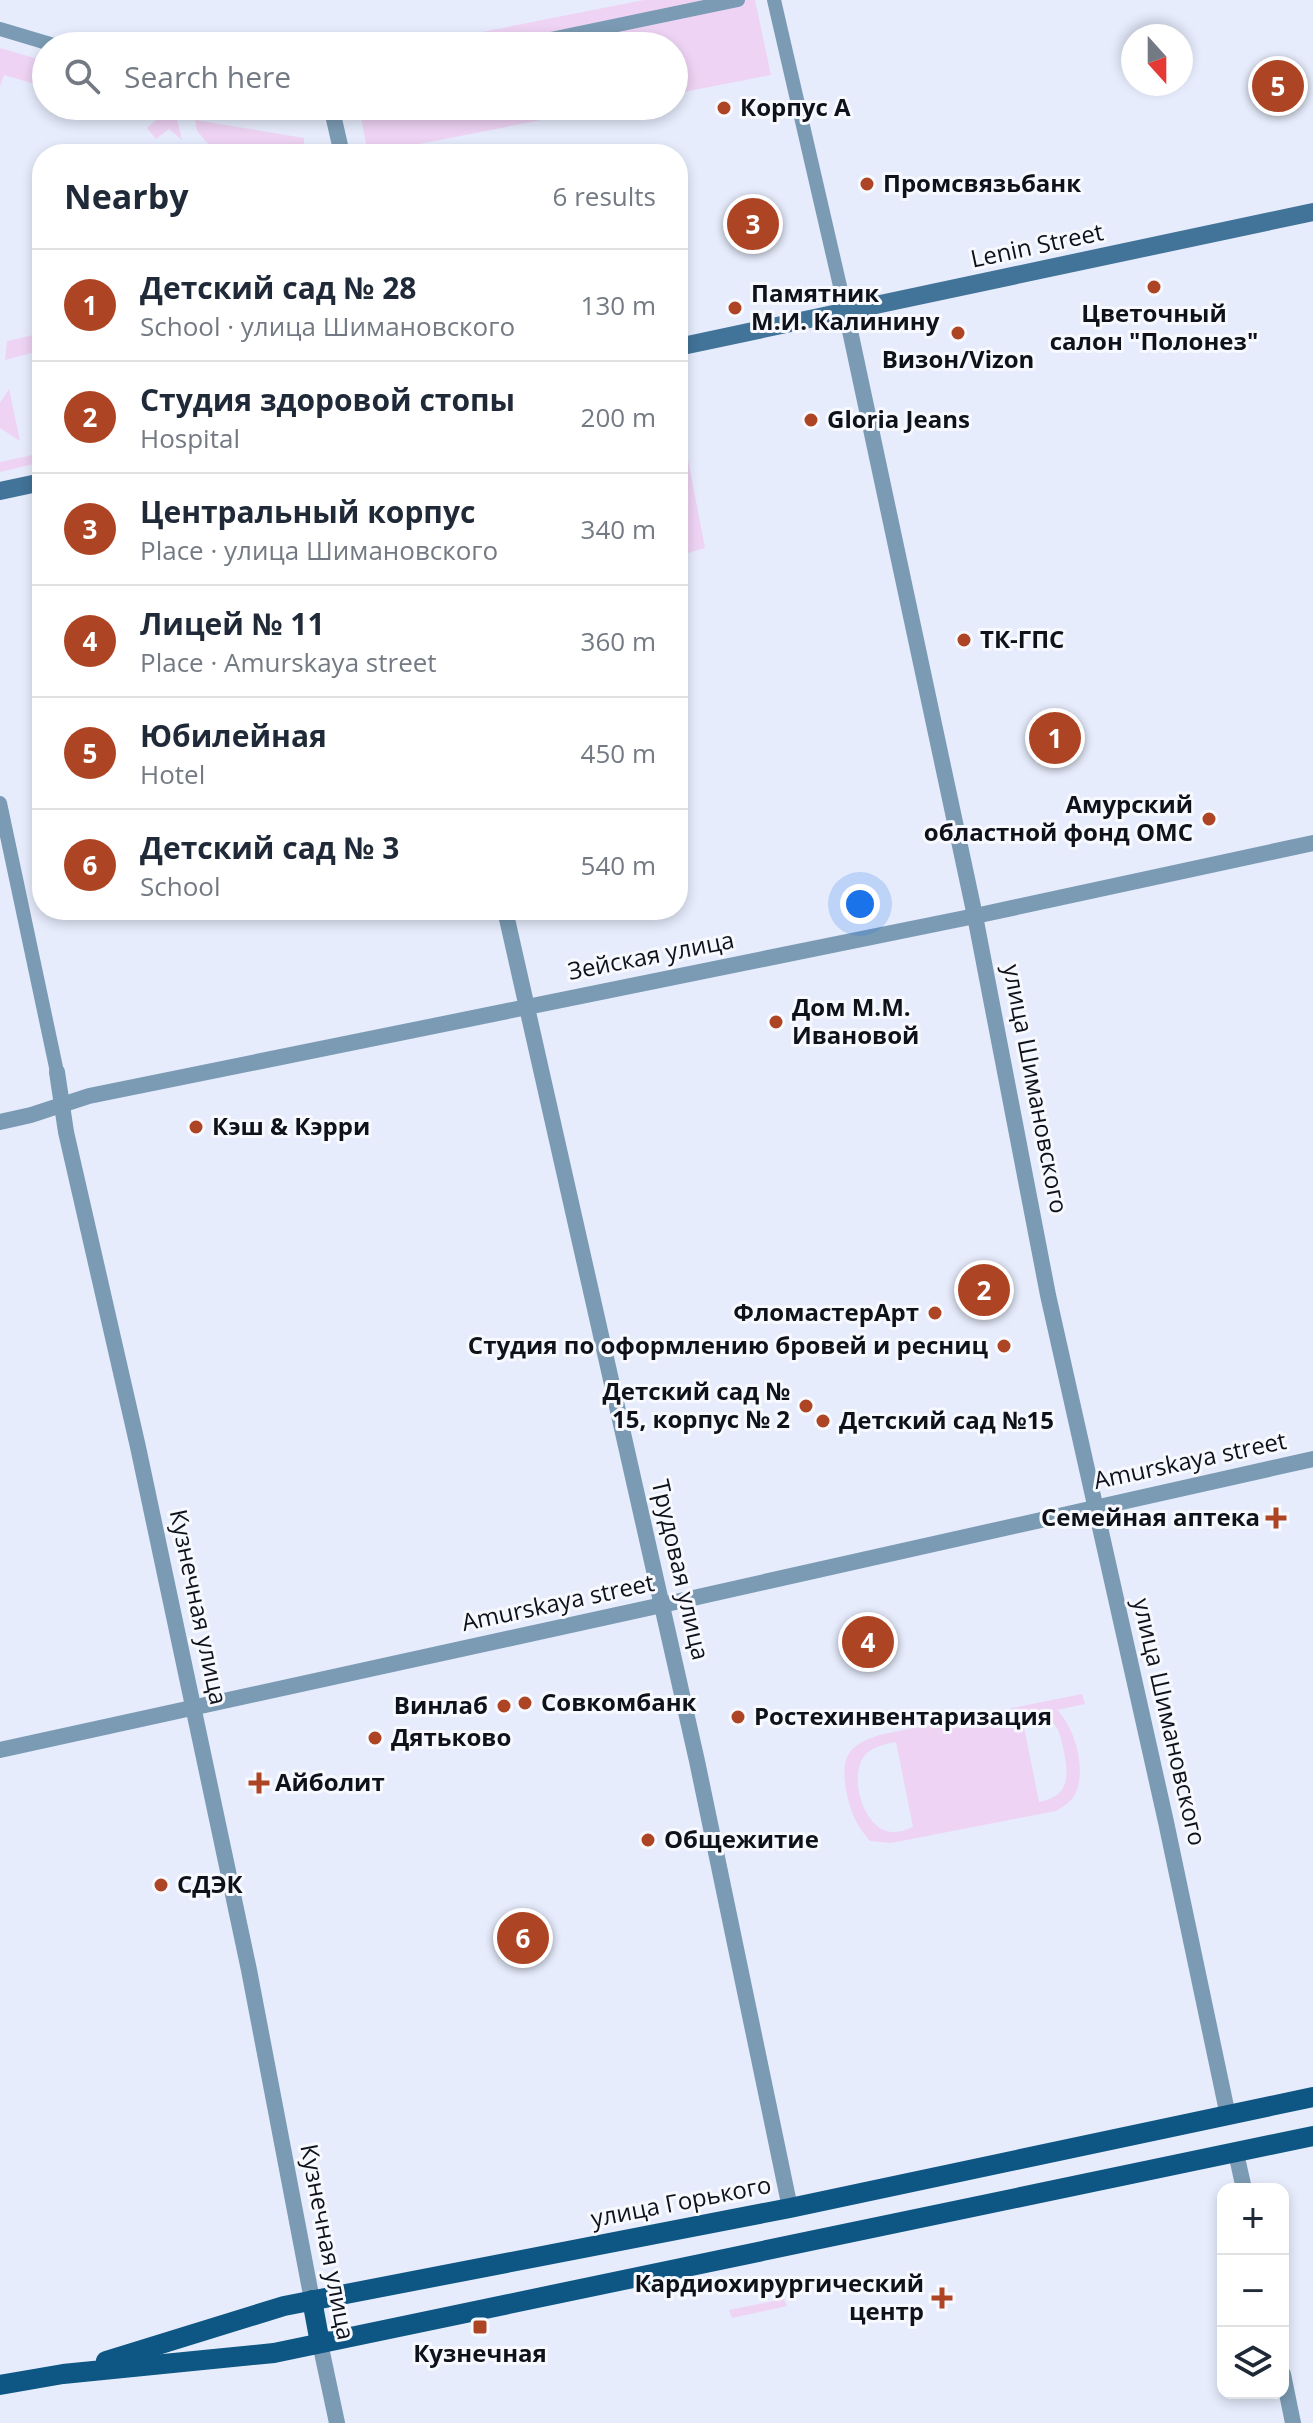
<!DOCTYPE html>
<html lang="en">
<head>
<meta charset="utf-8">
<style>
  :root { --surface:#fff; --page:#f6f6f7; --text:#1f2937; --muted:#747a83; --line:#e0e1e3; --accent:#ad4524 }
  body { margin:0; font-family:"Open Sans",sans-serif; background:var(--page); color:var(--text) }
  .controls { position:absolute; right:24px; bottom:24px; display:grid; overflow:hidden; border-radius:16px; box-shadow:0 4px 12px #0003 }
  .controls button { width:72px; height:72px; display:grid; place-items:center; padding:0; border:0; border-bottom:2px solid var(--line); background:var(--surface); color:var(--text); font:40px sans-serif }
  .compass { position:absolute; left:1121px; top:24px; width:72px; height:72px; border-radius:50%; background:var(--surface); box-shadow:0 4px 12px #0003; rotate:159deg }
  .you { position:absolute; left:860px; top:904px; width:28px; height:28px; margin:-20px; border:6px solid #fff; border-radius:50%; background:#1a73e8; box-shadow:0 0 0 12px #1a73e833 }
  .badge { display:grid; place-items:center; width:52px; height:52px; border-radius:50%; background:var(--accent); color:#fff; font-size:26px; font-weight:700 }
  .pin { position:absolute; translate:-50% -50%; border:4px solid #fff; box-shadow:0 2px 8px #0006 }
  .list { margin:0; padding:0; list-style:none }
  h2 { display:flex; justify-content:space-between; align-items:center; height:104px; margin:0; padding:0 32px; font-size:34px }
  h2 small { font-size:26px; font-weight:400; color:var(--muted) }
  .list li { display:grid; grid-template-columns:52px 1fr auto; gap:24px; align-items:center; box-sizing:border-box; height:112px; padding:0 32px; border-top:2px solid var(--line) }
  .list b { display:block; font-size:30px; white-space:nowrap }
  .list p { margin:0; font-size:26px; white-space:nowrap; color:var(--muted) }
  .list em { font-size:26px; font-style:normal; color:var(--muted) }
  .icon { flex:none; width:44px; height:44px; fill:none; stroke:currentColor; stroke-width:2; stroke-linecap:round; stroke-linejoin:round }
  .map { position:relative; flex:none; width:1313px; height:2423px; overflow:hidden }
  .search { position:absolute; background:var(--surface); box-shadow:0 4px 12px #0003; left:32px; top:32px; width:656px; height:88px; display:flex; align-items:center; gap:20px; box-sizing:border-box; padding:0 28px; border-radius:44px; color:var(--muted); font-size:30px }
  .panel { position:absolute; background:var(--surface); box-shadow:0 4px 12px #0003; left:32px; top:144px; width:656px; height:776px; border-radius:32px }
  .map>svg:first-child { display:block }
</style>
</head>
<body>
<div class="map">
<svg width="1313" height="2423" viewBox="0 0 1313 2423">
  <rect width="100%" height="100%" fill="#e6ecfc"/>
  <!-- green -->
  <g fill="#eed3f4" fill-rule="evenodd">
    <polygon points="644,0 755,0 771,75 674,94 674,46 411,46"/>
    <polygon points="0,48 45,61 38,85 4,75 0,86"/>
    <polygon points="226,106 297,106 301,120"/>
    <polygon points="359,106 613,106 368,154"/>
    <polygon points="165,112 176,115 182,140 169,129 156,139 147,128"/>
    <polygon points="195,120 304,138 304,152 217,154 197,131"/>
    <polygon points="42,333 42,345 36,352 5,360 7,341"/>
    <polygon points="9,389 20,441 0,428 0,403"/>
    <polygon points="684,439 705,548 678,556 678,440"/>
    <polygon points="42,453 42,462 0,472 0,462"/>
    <path d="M 1082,1694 L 1085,1704 L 1057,1710 C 1076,1728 1089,1777 1072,1799 C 1068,1804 1061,1808 1056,1811 L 891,1843 L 870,1841 C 856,1825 850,1811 846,1790 C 841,1757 847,1746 879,1735 ZM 1022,1717 C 1032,1717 1046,1716 1053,1723 C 1060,1730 1061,1739 1063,1747 C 1069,1774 1071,1796 1039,1802 ZM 896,1742 L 913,1827 C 908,1829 901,1832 895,1832 C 863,1834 846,1772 867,1753 C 875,1746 886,1744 896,1742 Z"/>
    <polygon points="784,2299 787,2306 732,2318 729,2310"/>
  </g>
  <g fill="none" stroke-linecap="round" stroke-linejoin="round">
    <!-- minor -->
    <g stroke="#7b9bb4" stroke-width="14">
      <polyline points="774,0 846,312"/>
      <polyline points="0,29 57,46"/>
      <polyline points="517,46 738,0"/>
      <polyline points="0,803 57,1072"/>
    </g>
    <!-- tertiary -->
    <g stroke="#7b9bb4" stroke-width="16">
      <polyline points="331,106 342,154"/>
      <polyline points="846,312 975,916 1048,1295 1166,1822 1228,2116"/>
      <polyline points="505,910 697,1761 790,2208"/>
      <polyline points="57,1072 66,1132 138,1447 249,1970 312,2300"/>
      <polyline points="0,1122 31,1115 89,1096 975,916 1313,843"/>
      <polyline points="0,1750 662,1605 1313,1459"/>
      <polyline points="1236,2153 1244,2189"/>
      <polyline points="320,2343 337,2423"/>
      <polyline points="1283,2374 1293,2423"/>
    </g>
    <!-- secondary -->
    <g stroke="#427398" stroke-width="18">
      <polyline points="678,347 1313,212"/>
      <polyline points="0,491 42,482"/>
    </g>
    <!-- primary -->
    <g stroke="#0e5683" stroke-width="20">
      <polyline points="312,2300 320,2343"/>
      <polyline points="106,2361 284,2306 790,2208 1313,2097"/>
      <polyline points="0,2385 63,2374 274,2353 1313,2136"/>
    </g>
  </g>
  <!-- markers -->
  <g fill="#ad4524" stroke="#f7f9ff" stroke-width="3">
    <circle cx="724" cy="108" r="8"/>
    <circle cx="867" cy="184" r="8"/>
    <circle cx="1154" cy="287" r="8"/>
    <circle cx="735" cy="308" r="8"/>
    <circle cx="958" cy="333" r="8"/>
    <circle cx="811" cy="420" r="8"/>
    <circle cx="964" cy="640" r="8"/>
    <circle cx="1209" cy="819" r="8"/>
    <circle cx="776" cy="1022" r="8"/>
    <circle cx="196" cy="1127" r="8"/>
    <circle cx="935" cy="1313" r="8"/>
    <circle cx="1004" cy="1346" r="8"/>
    <circle cx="806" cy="1406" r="8"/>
    <circle cx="823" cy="1421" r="8"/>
    <path d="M1272 1506h8v8h8v8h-8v8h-8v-8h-8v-8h8z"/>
    <circle cx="525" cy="1703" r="8"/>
    <circle cx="504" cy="1706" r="8"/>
    <circle cx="738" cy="1717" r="8"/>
    <circle cx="375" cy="1738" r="8"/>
    <path d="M255 1771h8v8h8v8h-8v8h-8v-8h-8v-8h8z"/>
    <circle cx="648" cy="1840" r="8"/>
    <circle cx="161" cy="1885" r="8"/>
    <path d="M938 2286h8v8h8v8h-8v8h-8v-8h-8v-8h8z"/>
    <rect x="472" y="2319" width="16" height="16" rx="4"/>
  </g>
  <g text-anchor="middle" stroke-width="6" stroke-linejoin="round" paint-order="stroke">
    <!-- poi labels -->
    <g font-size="24" font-weight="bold" fill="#0f121a" stroke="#f7f9ff" text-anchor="start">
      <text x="740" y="116">Корпус А</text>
      <text x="883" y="192">Промсвязьбанк</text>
      <text x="751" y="302">Памятник<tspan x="751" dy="28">М.И. Калинину</tspan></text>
      <text x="1154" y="322" text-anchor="middle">Цветочный<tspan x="1154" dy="28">салон "Полонез"</tspan></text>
      <text x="958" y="368" text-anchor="middle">Визон/Vizon</text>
      <text x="827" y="428">Gloria Jeans</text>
      <text x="980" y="648">ТК-ГПС</text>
      <text x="1193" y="813" text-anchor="end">Амурский<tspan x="1193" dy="28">областной фонд ОМС</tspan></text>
      <text x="792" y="1016">Дом М.М.<tspan x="792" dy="28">Ивановой</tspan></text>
      <text x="212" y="1135">Кэш &amp; Кэрри</text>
      <text x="919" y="1321" text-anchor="end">ФломастерАрт</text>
      <text x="988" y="1354" text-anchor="end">Студия по оформлению бровей и ресниц</text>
      <text x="790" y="1400" text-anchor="end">Детский сад №<tspan x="790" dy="28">15, корпус № 2</tspan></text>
      <text x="839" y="1429">Детский сад №15</text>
      <text x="1260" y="1526" text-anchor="end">Семейная аптека</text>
      <text x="541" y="1711">Совкомбанк</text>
      <text x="488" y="1714" text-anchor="end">Винлаб</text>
      <text x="754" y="1725">Ростехинвентаризация</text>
      <text x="391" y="1746">Дятьково</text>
      <text x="275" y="1791">Айболит</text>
      <text x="664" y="1848">Общежитие</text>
      <text x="177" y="1893">СДЭК</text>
      <text x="924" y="2292" text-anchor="end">Кардиохирургический<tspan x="924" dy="28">центр</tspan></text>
      <text x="480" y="2362" text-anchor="middle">Кузнечная</text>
    </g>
    <!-- street labels -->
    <g font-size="24" fill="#0f121a" stroke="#f7f9ff">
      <text transform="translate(1037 246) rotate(-12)" y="8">Lenin Street</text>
      <text transform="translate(651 956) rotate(-11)" y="8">Зейская улица</text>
      <text transform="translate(1035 1089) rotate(79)" y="8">улица Шимановского</text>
      <text transform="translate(1190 1461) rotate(-12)" y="8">Amurskaya street</text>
      <text transform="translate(680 1570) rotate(77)" y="8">Трудовая улица</text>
      <text transform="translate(558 1603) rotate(-12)" y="8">Amurskaya street</text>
      <text transform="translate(198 1607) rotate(78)" y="8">Кузнечная улица</text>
      <text transform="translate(1169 1722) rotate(77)" y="8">улица Шимановского</text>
      <text transform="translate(681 2202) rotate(-11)" y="8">улица Горького</text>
      <text transform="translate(327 2242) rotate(79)" y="8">Кузнечная улица</text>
    </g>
  </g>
</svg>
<div class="controls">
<button>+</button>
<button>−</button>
<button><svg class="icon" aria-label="layers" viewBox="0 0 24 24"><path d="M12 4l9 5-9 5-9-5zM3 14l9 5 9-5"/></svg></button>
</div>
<svg class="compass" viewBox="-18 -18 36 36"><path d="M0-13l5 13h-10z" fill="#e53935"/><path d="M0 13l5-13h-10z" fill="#747a83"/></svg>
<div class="you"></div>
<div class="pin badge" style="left:1055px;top:738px">1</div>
<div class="pin badge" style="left:984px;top:1290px">2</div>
<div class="pin badge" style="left:753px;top:224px">3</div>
<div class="pin badge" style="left:868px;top:1642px">4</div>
<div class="pin badge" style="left:1278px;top:86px">5</div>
<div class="pin badge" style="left:523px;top:1938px">6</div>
<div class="search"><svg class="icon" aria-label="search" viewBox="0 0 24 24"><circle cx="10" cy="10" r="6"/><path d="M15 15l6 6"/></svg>Search here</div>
<section class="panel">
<h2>Nearby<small>6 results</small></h2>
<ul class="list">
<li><span class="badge">1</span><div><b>Детский сад № 28</b><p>School · улица Шимановского</p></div><em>130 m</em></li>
<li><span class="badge">2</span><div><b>Студия здоровой стопы</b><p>Hospital</p></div><em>200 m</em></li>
<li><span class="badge">3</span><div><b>Центральный корпус</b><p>Place · улица Шимановского</p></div><em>340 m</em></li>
<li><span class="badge">4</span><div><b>Лицей № 11</b><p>Place · Amurskaya street</p></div><em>360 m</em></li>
<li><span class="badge">5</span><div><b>Юбилейная</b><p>Hotel</p></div><em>450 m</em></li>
<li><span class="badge">6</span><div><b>Детский сад № 3</b><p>School</p></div><em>540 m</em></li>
</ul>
</section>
</div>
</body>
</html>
